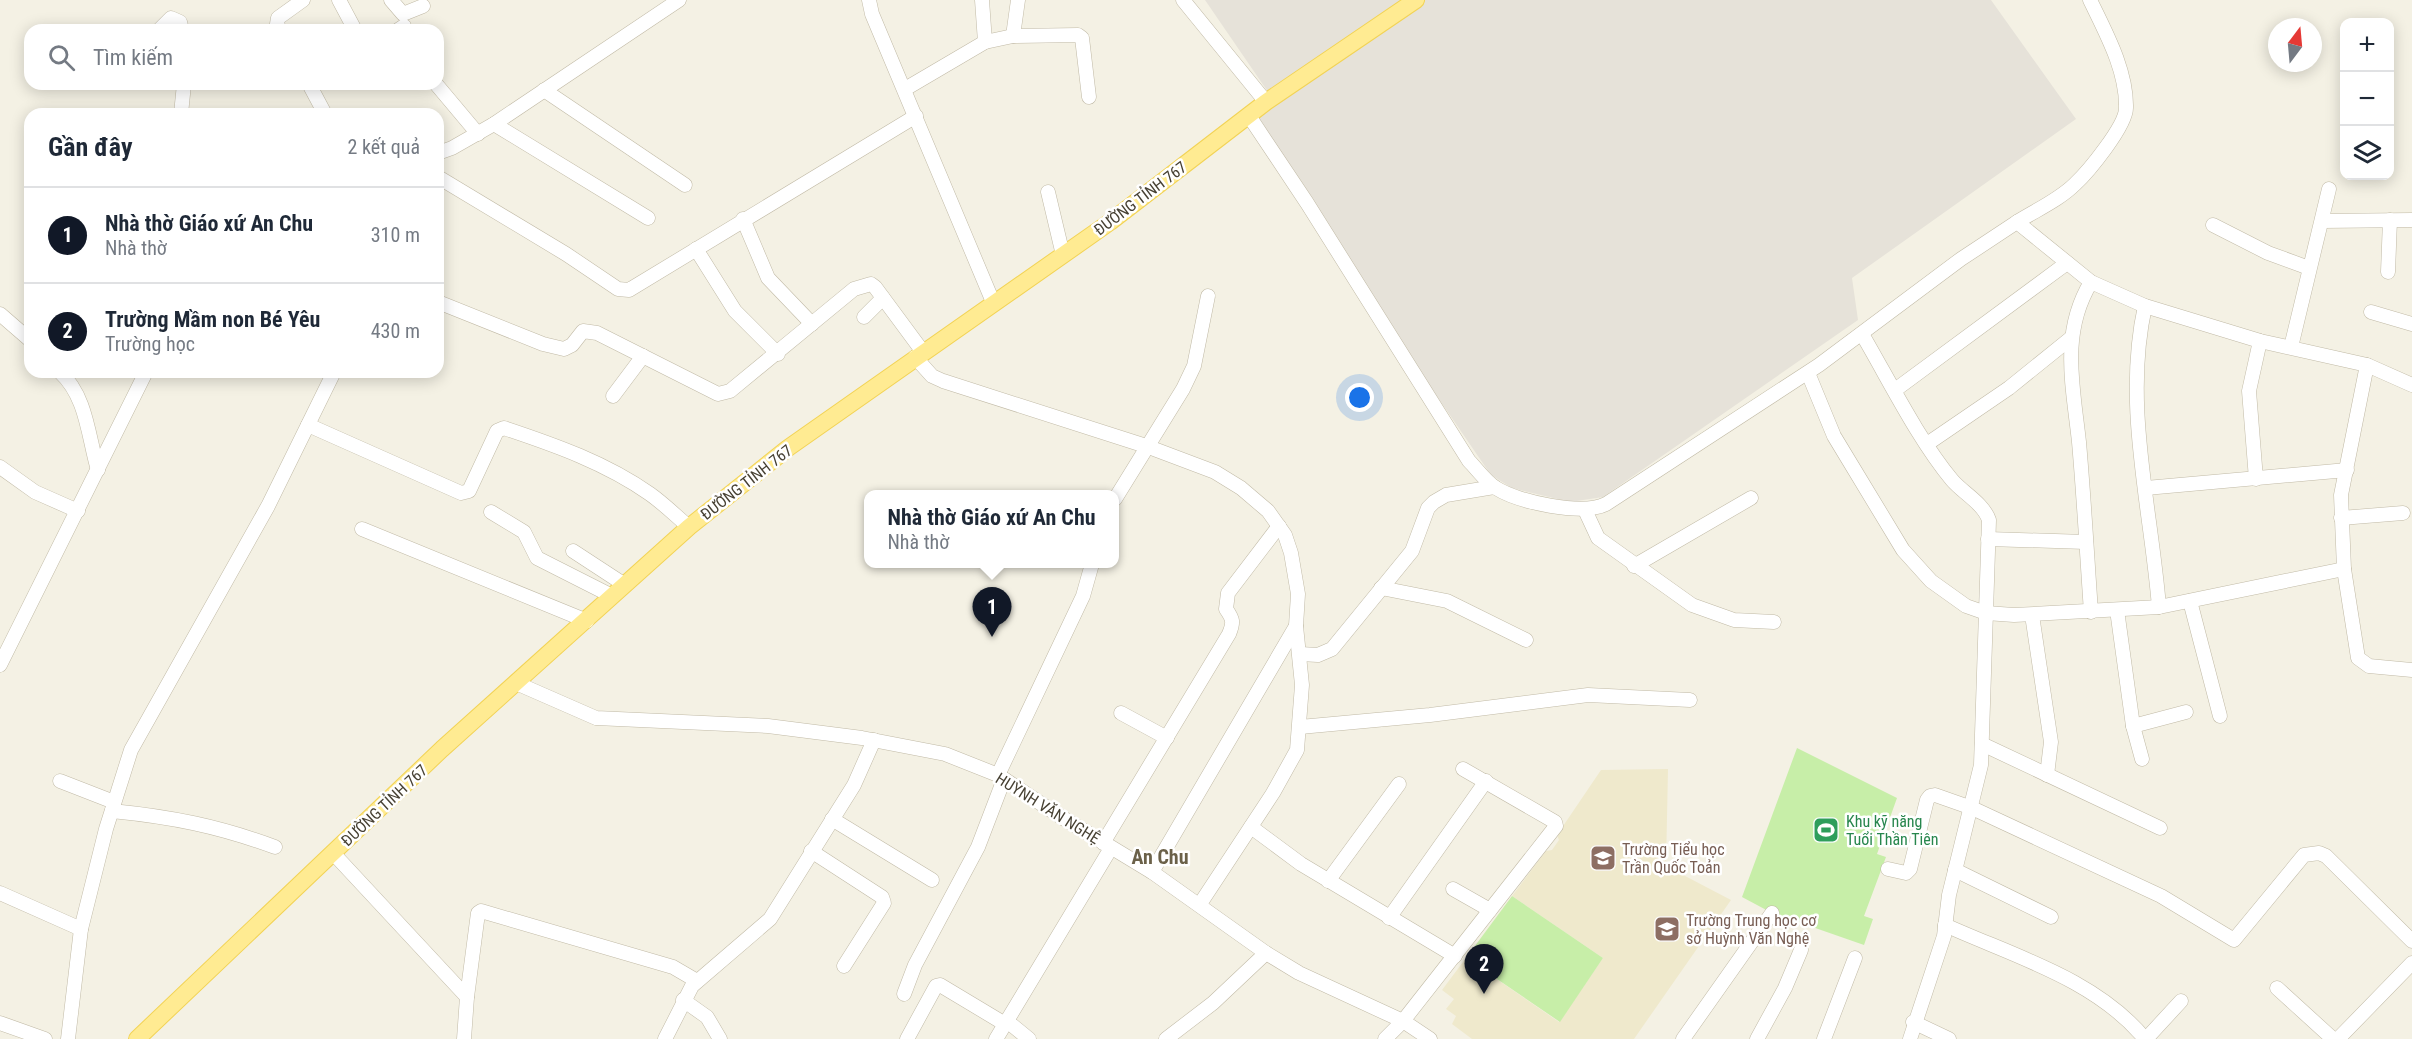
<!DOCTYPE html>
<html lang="vi">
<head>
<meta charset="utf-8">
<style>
  :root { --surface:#fff; --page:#f6f6f7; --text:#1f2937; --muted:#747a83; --line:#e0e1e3; --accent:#111827 }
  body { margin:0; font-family:"Roboto Condensed",sans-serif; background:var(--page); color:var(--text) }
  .controls { position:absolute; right:18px; top:18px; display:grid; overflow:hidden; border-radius:12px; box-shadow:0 3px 15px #0003 }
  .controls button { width:54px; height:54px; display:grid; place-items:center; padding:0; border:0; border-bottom:2px solid var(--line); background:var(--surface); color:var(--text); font:30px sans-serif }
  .compass { position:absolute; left:2268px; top:18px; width:54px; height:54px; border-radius:50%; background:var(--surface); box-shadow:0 3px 15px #0003; rotate:16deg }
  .you { position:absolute; left:1360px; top:398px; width:21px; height:21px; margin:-15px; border:4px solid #fff; border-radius:50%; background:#1a73e8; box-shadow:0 0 0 9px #1a73e833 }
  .badge { display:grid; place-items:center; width:39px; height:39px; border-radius:50%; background:var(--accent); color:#fff; font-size:20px; font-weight:700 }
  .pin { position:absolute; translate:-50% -50px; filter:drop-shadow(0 2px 3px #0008) }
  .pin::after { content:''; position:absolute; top:32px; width:21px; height:18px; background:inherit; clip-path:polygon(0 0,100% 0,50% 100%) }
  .popup { position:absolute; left:864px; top:490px; width:255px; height:78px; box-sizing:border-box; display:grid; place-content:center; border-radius:12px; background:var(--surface); filter:drop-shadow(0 2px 4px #0005); font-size:20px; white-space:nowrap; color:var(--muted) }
  .popup b { font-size:22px; color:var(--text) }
  .popup::after { content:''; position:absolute; left:50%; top:100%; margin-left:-12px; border:12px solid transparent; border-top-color:var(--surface) }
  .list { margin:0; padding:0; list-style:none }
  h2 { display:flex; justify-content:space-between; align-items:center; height:78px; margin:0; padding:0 24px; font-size:26px }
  h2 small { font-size:20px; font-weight:400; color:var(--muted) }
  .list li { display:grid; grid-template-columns:39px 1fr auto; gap:18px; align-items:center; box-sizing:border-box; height:96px; padding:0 24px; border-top:2px solid var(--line) }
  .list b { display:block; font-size:22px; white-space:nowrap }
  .list p { margin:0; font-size:20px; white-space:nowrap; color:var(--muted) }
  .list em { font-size:20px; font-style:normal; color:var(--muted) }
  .icon { flex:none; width:33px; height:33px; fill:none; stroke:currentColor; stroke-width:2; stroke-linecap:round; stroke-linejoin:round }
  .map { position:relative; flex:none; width:2412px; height:1039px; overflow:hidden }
  .search { position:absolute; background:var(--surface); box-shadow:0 3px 15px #0003; left:24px; top:24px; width:420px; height:66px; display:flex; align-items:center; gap:15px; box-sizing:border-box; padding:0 21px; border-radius:18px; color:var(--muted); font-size:22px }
  .panel { position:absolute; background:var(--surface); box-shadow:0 3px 15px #0003; left:24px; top:108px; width:420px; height:270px; border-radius:18px }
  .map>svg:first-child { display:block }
</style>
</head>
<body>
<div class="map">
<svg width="2412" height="1039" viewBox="0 0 2412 1039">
  <rect width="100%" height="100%" fill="#f4f1e4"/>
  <!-- industrial -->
  <polygon fill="#e6e2d9" points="1205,0 1991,0 2076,119 1852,278 1858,320 1603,497 1570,502 1512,488 1491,475 1250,124 1277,105"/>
  <!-- education -->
  <polygon fill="#efe9cc" points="1668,769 1666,866 1731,900 1634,1039 1472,1039 1452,1024 1456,1016 1446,1009 1454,999 1442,990 1466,958 1559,1022 1603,958 1512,896 1546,851 1552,850 1559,840 1557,835 1601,770"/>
  <!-- green -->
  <g fill="#c7eea8">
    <polygon points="1797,748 1897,798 1877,854 1886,857 1864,916 1873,919 1864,945 1772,913 1742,897"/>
    <polygon points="1512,896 1603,958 1560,1022 1466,958"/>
  </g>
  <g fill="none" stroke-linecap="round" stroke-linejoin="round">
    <!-- minor casing -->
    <g stroke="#c1baa6" stroke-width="15">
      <g id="minor">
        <polyline points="339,0 355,30"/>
        <polyline points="391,0 403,14 423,6"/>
        <polyline points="869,0 872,14 993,302"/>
        <polyline points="982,0 985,42"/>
        <polyline points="1183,0 1266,102"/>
        <polyline points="159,30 171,18 180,22 182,30"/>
        <polyline points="280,30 277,24 278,18 303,0"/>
        <polyline points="398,30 404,26"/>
        <polyline points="1013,36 1018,0"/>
        <polyline points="309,84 325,114"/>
        <polyline points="436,84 478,134"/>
        <polyline points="905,89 985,42 1013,36 1078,35 1082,38 1089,97"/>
        <polyline points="544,90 685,185"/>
        <polyline points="181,114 184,84"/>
        <path d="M 1249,116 L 1307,203 L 1469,461 C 1477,469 1486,482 1496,488 C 1518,502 1582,516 1606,504 L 1819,365 L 1961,259 L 2017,222 L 2091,282 L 2145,306 L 2260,341 L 2367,365 L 2412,385"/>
        <polyline points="494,124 648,218"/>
        <polyline points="438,153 452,148 494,124 679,0"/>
        <polyline points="438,177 566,254 618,289 629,290 916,116"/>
        <polyline points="1048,192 1063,255"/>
        <polyline points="743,219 768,278 812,324"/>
        <polyline points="2322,221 2412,220"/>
        <path d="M 2017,222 C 2036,210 2059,200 2075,184 C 2088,172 2126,126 2126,108 C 2127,71 2106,33 2090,0"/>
        <polyline points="2213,225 2268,253 2309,268"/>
        <polyline points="696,249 735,311 778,354"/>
        <polyline points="2388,272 2390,220"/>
        <path d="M 2091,282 C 2060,333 2073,386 2079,442 C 2084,499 2087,555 2091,612"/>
        <polyline points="438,302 543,344 564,349 572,345 583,331 597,333 718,394 730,391 854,289 871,284 875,287 923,352"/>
        <path d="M 2145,306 C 2123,405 2151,507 2159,607"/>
        <polyline points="2371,312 2412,324"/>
        <polyline points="0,314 30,340"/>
        <polyline points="864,317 883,298"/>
        <path d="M 1862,334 C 1889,380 1918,439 1952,480 C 1963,493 1983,503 1989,520 L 1981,765 L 1949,895 L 1944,936 L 1910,1039"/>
        <polyline points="2291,347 2329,189"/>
        <polyline points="915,357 932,376 943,381 1146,446 1215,472 1241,488 1268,511 1285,535 1291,553 1298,594 1296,626 1302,685 1297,750 1273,793 1200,904"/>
        <polyline points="2367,365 2341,495 2344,569 2358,658 2369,666 2412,670"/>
        <path d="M 60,372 C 87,397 88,436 98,470"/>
        <polyline points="1808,373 1834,436 1903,550 1931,581 1966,606 1986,613 2014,615 2159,607 2344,569"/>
        <polyline points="1895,390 2067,263"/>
        <polyline points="613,396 643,356"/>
        <path d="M 308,425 L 461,493 L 469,491 L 497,431 L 504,428 C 555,445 606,463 650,494 C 664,504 676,516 689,527"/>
        <polyline points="1927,444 2009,388 2071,338"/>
        <polyline points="0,467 35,492 78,511"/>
        <polyline points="2256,479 2249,391 2260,341"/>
        <polyline points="2146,488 2347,470"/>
        <polyline points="1115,499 1183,389 1194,366 1208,296"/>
        <polyline points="1585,510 1598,538 1692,605 1734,620 1774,622"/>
        <polyline points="491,512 524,532 537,558 612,596"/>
        <polyline points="2341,518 2403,513"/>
        <polyline points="362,529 587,621"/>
        <polyline points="1988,539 2086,542"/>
        <polyline points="573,551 625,585"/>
        <polyline points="1634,566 1751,498"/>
        <polyline points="1381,588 1447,601 1526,640"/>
        <polyline points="2190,601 2220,716"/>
        <polyline points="2117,610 2133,726 2142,759"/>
        <polyline points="2032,615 2051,742 2047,775"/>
        <polyline points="1300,654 1318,655 1332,649 1412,551 1428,508 1434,502 1446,495 1494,487"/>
        <polyline points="0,665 146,372"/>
        <polyline points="516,683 596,718 768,726 862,738 945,754 998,775 1058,815 1152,872 1266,953 1299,973 1403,1021 1430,1039"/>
        <polyline points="1121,713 1167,738"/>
        <polyline points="2133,726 2186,712"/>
        <polyline points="1300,727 1430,715 1588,695 1690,700"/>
        <polyline points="1982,744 2160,828"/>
        <polyline points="998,775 1083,596 1092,564"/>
        <polyline points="60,781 114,802"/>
        <path d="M 112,811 C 172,817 218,826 275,847"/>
        <polyline points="832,819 932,880"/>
        <polyline points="1251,827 1301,864 1455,956"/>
        <path d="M 1103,843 L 1229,634 C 1234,622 1233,619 1226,609 L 1228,593 L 1279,526"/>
        <polyline points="811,851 882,897 884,903 844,966"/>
        <polyline points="333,853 467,997"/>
        <polyline points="1888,869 1906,873 1910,869 1927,800 1930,796 1935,795 1972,808 2161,896 2234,940 2304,855 2319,853 2326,856 2412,941"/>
        <polyline points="1955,870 2051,917"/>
        <polyline points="1152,872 1296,626"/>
        <polyline points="1328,881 1399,784"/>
        <polyline points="1453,889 1490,910"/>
        <polyline points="0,893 81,929"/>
        <polyline points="1389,918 1486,781"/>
        <path d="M 1945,925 C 2013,956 2096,979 2145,1039"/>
        <polyline points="2277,988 2333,1039"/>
        <polyline points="904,994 915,965 978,847 1004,779"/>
        <polyline points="683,1000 707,1017 720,1039"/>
        <polyline points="1007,1021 1029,1039"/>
        <polyline points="1913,1022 1949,1039"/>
        <polyline points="0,1023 45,1039"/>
        <polyline points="68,1039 81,929 106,829 131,750 268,506 334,372"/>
        <polyline points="464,1039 467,997 478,913 481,911 673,967 697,981"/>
        <polyline points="665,1039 692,986 770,919 854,785 874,740"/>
        <polyline points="907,1039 936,986 940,985 1005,1024"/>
        <polyline points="996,1039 1111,848"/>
        <polyline points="1166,1039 1213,1003 1266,953"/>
        <polyline points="1385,1039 1403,1021 1556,826 1555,822 1463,769"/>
        <polyline points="1683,1039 1772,913"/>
        <polyline points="1757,1039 1785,988 1801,950"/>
        <polyline points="1824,1039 1855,958"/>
        <polyline points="2146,1039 2181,1001"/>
        <polyline points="2338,1039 2412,963"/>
      </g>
    </g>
    <!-- major casing -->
    <g stroke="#f2d355" stroke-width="18">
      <polyline id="major" points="137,1039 442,749 689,527 788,448 1110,222 1266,102 1416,0"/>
    </g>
    <!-- minor -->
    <use href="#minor" stroke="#fff" stroke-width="14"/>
    <!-- major -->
    <use href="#major" stroke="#ffeb92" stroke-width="16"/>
  </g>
  <!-- icons -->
  <defs>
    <g id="stadium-square" transform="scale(1.35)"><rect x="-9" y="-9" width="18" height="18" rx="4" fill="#2e9e5b" stroke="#fff"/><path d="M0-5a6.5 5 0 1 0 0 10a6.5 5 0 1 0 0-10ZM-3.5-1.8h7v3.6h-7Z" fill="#fff"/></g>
    <g id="school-square" transform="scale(1.35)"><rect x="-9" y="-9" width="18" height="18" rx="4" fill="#8d6e63" stroke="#fff"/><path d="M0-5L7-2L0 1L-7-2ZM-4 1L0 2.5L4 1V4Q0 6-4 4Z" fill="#fff"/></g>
  </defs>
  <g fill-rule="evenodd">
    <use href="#stadium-square" x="1826" y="830"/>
    <use href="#school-square" x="1603" y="858"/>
    <use href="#school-square" x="1667" y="929"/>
  </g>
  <g text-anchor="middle" stroke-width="5" stroke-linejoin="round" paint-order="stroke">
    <!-- street labels -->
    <g font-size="16" fill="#474133" stroke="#fff">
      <text transform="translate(1140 198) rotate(-37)" y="6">ĐƯỜNG TỈNH 767</text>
      <text transform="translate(746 482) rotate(-38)" y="6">ĐƯỜNG TỈNH 767</text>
      <text transform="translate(384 805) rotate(-43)" y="6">ĐƯỜNG TỈNH 767</text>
      <text transform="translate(1048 808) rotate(32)" y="6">HUỲNH VĂN NGHỆ</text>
    </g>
    <!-- leisure labels -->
    <g font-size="16" fill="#27864d" stroke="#fff" text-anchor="start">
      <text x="1846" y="827">Khu kỹ năng<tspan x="1846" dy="18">Tuổi Thần Tiên</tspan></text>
    </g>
    <!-- education labels -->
    <g font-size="16" fill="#785e54" stroke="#fff" text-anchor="start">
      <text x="1622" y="855">Trường Tiểu học<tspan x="1622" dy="18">Trần Quốc Toản</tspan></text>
      <text x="1686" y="926">Trường Trung học cơ<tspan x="1686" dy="18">sở Huỳnh Văn Nghệ</tspan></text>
    </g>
    <!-- quarter labels -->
    <g font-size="20" font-weight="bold" fill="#6b6149" stroke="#fff">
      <text x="1160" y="864">An Chu</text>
    </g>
  </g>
</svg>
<div class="controls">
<button>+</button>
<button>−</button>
<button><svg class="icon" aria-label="layers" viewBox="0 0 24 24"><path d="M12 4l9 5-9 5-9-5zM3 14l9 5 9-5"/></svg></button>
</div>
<svg class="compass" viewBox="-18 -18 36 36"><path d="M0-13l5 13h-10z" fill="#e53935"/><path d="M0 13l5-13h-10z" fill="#747a83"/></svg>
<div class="you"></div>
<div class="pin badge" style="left:992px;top:637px">1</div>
<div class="popup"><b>Nhà thờ Giáo xứ An Chu</b>Nhà thờ</div>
<div class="pin badge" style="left:1484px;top:994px">2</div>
<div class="search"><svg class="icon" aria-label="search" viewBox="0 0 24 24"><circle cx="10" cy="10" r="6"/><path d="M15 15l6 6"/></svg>Tìm kiếm</div>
<section class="panel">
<h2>Gần đây<small>2 kết quả</small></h2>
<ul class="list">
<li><span class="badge">1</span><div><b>Nhà thờ Giáo xứ An Chu</b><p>Nhà thờ</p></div><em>310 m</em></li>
<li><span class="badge">2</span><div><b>Trường Mầm non Bé Yêu</b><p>Trường học</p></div><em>430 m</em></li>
</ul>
</section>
</div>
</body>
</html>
